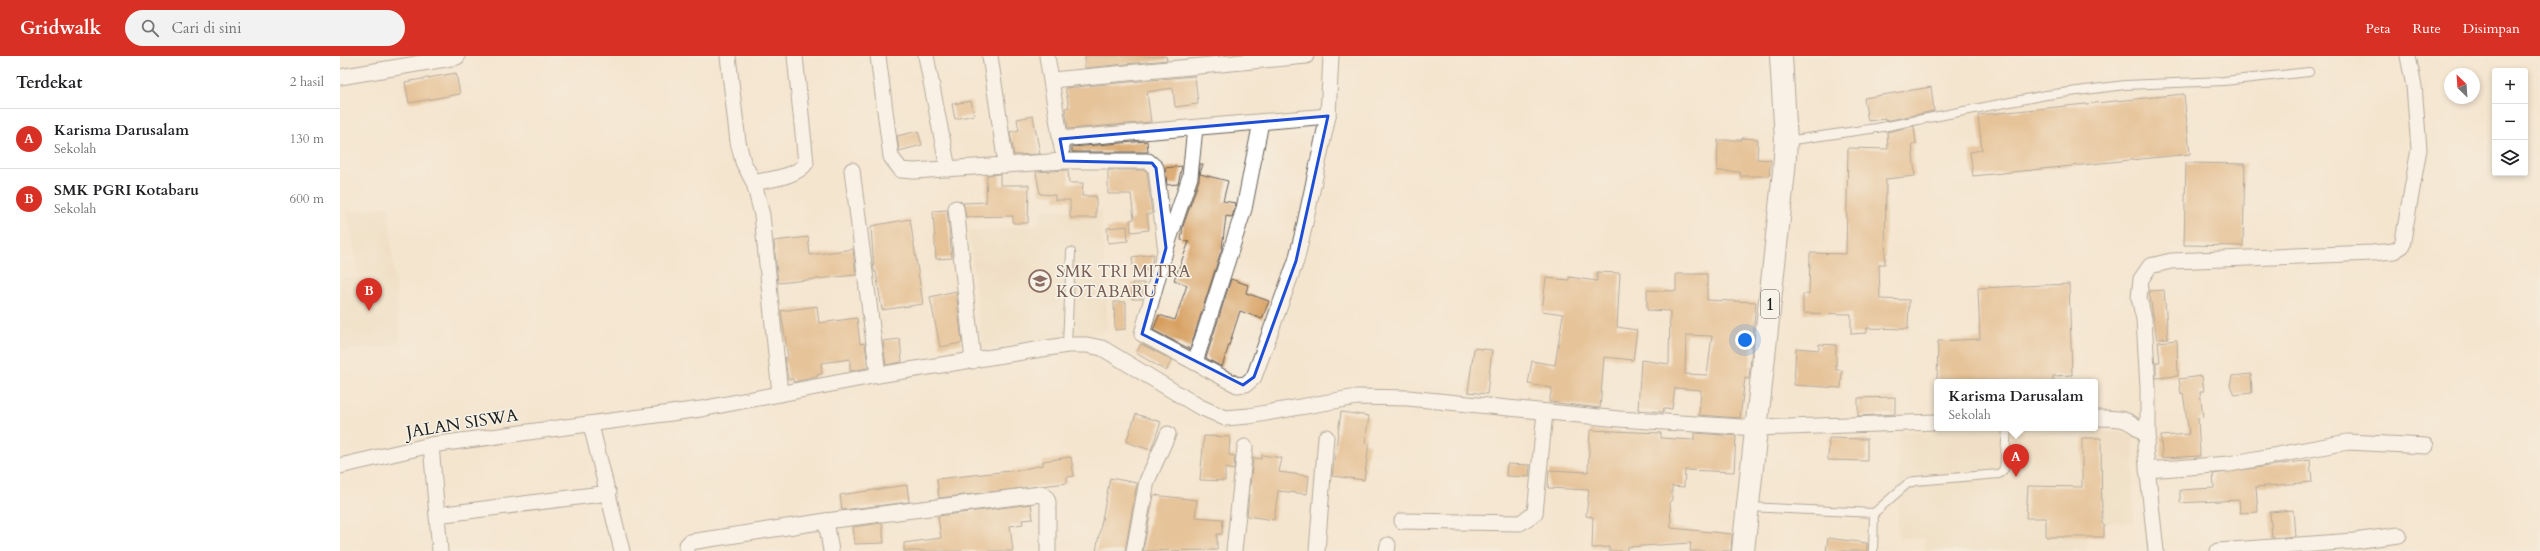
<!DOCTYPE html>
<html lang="id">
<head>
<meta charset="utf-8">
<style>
  :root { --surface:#fff; --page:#f2f2f2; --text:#202124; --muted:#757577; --line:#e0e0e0; --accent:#d93025 }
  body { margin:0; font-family:Cardo,serif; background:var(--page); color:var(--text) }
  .controls { position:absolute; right:12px; top:12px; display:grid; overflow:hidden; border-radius:4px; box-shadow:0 2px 6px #0003 }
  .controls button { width:36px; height:36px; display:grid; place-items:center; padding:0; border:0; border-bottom:1px solid var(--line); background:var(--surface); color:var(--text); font:20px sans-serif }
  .compass { position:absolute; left:2104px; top:12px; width:36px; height:36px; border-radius:50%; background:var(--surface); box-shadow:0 2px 6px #0003; rotate:335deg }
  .you { position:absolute; left:1405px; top:284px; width:14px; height:14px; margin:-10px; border:3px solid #fff; border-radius:50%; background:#1a73e8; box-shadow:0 0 0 6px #1a73e833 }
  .badge { display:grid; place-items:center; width:26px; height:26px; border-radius:50%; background:var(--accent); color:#fff; font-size:13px; font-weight:700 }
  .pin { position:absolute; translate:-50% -33px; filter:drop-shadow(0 1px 2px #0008) }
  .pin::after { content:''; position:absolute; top:21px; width:14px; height:12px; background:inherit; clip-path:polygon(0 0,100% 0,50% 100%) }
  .popup { position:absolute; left:1594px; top:323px; width:164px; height:52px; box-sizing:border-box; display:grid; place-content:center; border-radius:4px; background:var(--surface); filter:drop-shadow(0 1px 3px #0005); font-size:13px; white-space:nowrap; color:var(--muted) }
  .popup b { font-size:15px; color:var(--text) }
  .popup::after { content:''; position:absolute; left:50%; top:100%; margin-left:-8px; border:8px solid transparent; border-top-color:var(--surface) }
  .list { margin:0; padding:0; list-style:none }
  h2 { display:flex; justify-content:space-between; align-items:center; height:52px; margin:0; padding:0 16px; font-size:17px }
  h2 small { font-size:13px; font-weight:400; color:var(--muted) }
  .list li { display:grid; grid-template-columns:26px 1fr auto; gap:12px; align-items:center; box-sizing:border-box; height:60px; padding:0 16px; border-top:1px solid var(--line) }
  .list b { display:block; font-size:15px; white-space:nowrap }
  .list p { margin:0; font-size:13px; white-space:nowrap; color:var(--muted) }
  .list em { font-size:13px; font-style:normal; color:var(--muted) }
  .icon { flex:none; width:22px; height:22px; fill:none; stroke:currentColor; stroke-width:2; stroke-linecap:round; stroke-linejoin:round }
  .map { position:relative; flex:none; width:2200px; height:495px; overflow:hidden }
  header { display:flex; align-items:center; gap:24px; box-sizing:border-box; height:56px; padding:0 20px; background:var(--accent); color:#fff }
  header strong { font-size:19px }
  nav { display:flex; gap:22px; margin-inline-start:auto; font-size:14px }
  .search { width:280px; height:36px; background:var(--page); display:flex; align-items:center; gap:10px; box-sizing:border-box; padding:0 14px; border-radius:22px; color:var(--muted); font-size:15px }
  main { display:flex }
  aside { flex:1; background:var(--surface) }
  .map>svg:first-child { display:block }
</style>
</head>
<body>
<header>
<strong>Gridwalk</strong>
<div class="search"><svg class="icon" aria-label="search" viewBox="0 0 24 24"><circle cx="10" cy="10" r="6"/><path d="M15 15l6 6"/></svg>Cari di sini</div>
<nav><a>Peta</a><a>Rute</a><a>Disimpan</a></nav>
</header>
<main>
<aside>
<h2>Terdekat<small>2 hasil</small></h2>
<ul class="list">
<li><span class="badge">A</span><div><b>Karisma Darusalam</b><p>Sekolah</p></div><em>130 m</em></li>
<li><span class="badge">B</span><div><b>SMK PGRI Kotabaru</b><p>Sekolah</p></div><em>600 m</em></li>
</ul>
</aside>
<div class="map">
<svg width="2200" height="495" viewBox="0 0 2200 495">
  <rect width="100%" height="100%" fill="#f7f3e8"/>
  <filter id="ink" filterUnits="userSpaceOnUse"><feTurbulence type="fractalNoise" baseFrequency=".025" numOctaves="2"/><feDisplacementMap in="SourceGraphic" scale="8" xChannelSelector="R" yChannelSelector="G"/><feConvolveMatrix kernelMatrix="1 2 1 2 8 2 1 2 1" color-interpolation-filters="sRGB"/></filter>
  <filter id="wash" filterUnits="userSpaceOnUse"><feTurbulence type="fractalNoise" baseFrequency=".012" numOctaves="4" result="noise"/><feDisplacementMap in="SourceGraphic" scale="16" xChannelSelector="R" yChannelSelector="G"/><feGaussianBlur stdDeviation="0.9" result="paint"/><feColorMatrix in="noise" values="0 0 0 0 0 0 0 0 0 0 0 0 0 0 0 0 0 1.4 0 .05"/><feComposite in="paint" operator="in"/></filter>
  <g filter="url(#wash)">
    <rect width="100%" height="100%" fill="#f4e5cf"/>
    <!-- built -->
    <g fill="#ead8ba">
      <polygon points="48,150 61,289 0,294 0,222 19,220 7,156"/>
      <polygon points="702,154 761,154 768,275 642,294 629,175 698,169"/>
      <polygon points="1559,375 1794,376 1793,466 1748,466 1747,495 1585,495 1585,482 1558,482"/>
    </g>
    <g id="blocks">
      <!-- building -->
      <g fill="#d59a57" fill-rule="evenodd">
        <polygon points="745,0 826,0 827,4 745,12"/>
        <polygon points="116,17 120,38 69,47 65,26"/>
        <polygon points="855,20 858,48 835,51 833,32 807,36 811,66 728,73 725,52 729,51 725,32"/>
        <polygon points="1591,31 1594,55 1545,65 1545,63 1528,65 1524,42"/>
        <polygon points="1844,38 1850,98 1633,120 1630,96 1642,94 1638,59"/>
        <polygon points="631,45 634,59 615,63 612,48"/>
        <polygon points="693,60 700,98 674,99 670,76 679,74 677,63"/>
        <polygon points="1574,70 1576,88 1572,88 1575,120 1546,123 1545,208 1539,208 1540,243 1569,244 1568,273 1527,272 1527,277 1511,278 1511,258 1463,257 1463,238 1469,238 1470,197 1506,198 1508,92 1548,93 1547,76"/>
        <polygon points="578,75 582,89 559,95 557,80"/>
        <polygon points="1402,82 1418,83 1417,103 1431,104 1429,120 1400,120 1400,116 1377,115 1378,84 1402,84"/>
        <polygon points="807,85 808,96 732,96 732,91"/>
        <polygon points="1846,107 1905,108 1903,190 1844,189"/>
        <polygon points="860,108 863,108 860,118 888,125 883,145 896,147 892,161 886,160 882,192 850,293 813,274 819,259 835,264 847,229 834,224 849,186 841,184 843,170 859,124"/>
        <polygon points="842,110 838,128 827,129 825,112"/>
        <polygon points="728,114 729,127 743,127 742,140 756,140 756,162 730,162 730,144 715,144 715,139 700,138 696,116"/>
        <polygon points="768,114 805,114 807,116 812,158 807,158 809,174 791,176 790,164 794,163 791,138 768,138"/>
        <polygon points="660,118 660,129 689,129 688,167 673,167 673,160 626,161 623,147 646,146 647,119"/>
        <polygon points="607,154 612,202 596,203 593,155"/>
        <polygon points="570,163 583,248 542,254 536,216 534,216 531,170"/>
        <polygon points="787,170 788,185 768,187 767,172"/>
        <polygon points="468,181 470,199 513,193 516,219 438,227 434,185"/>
        <polygon points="814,198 810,214 794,216 792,201"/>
        <polygon points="1257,216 1280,217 1277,271 1297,274 1293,304 1264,301 1260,352 1209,346 1212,332 1188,328 1192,305 1215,309 1223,258 1202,255 1206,222 1229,224 1229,221 1257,225"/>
        <path d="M 1336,218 L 1367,218 L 1367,244 L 1416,246 L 1409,323 L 1405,322 L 1400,362 L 1359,359 L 1361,334 L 1335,332 L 1332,353 L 1324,352 L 1323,356 L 1298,354 L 1301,304 L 1329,308 L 1330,255 L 1307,254 L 1307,234 L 1336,235 ZM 1346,279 L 1372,280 L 1367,319 L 1345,318 Z"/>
        <polygon points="891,223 908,229 906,237 929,245 922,263 900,255 882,311 866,302"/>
        <polygon points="792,227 804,227 802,243 792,243"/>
        <polygon points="1729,228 1732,319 1713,320 1713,326 1597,326 1598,285 1640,283 1638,232"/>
        <polygon points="1824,234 1828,282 1817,283 1809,235"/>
        <polygon points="616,235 622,287 600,291 590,241"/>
        <polygon points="774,246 786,246 786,273 775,274"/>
        <polygon points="477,250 479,267 517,262 520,288 525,287 528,312 510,315 510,303 481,307 482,318 477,319 477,321 453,326 453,323 448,323 445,302 448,301 441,255"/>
        <polygon points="560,283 562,306 546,309 543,285"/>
        <polygon points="1837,284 1838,320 1816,322 1816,306 1820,306 1818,286"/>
        <polygon points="801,288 832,304 826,315 796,297"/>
        <polygon points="1479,288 1496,289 1496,314 1502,314 1501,332 1454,329 1456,292 1479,294"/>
        <polygon points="1134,292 1152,294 1147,338 1128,336"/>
        <polygon points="1911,318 1912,337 1894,339 1890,329 1892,320"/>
        <polygon points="1862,320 1864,335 1860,335 1863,361 1858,362 1860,400 1822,402 1821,380 1849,378 1843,337 1841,338 1839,323"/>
        <polygon points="1555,341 1555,358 1518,360 1518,342"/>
        <polygon points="1001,356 1029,360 1025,387 1029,388 1024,424 992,420"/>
        <polygon points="796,358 821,366 811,394 786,386"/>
        <polygon points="1250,374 1321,377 1321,382 1354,384 1354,377 1396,380 1394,416 1345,414 1344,431 1332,430 1332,445 1330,445 1331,472 1392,478 1391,495 1350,495 1351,487 1287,491 1287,495 1269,495 1269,491 1252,492 1253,461 1246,460 1249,434 1208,432 1209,414 1248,416"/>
        <polygon points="864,380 890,381 889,399 895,400 894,414 885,412 885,425 860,424"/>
        <polygon points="1489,382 1527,383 1527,405 1488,404"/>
        <polygon points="1742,382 1761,382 1762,468 1764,468 1764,481 1706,481 1706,462 1686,462 1688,430 1742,431"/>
        <polygon points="922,399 942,402 939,416 969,420 967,438 938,435 934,464 907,460 913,402 921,403"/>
        <polygon points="731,401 734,420 727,421 727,427 599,442 597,423 679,414 703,409 703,405"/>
        <polygon points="1970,404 1972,426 1916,431 1918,456 1900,457 1899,444 1840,447 1840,434 1874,432 1873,418"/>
        <polygon points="1167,408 1190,409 1189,421 1166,420"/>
        <polygon points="770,422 797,427 785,495 756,495"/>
        <polygon points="567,429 569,446 502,454 500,439"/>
        <polygon points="814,439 857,444 855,461 883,463 882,478 877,478 877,494 803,495"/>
        <polygon points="691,448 693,463 682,464 683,468 670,470 673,495 564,495 564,487 601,482 598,460"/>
        <polygon points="1953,454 1955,480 1932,482 1930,456"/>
        <polygon points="542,467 544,487 515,488 513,471"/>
        <polygon points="1488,482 1527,487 1527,495 1486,495"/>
      </g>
    </g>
  </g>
  <g filter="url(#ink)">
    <use href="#blocks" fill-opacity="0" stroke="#68625b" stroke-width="1"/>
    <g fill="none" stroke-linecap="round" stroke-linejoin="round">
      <!-- lane casing -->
      <g stroke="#68625b" stroke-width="10">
        <g id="lane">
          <polyline points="1446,85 1537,72 1706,39 1785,29 1884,25 1969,16"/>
          <polyline points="727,289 731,196"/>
          <polyline points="1408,451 1534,457 1567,428 1575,425 1659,418 1664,413 1667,372"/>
          <polyline points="1533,495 1534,457"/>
        </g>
      </g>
      <!-- street casing -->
      <g stroke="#68625b" stroke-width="17">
        <g id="street">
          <polyline points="388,0 398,86 403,106 414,127 422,159 440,338"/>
          <polyline points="538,0 551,101 561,114 574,115 724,105 808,105 816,112 825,188"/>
          <polyline points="586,0 608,113"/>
          <polyline points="650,0 666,109"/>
          <polyline points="707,0 722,93"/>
          <polyline points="0,21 117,1"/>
          <polyline points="712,24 966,0"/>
          <polyline points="855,72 850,121 826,192 802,278 897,329 906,328 914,321 956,205 964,172 988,60 991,0"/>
          <polyline points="720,83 988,60"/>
          <polyline points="512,114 538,319"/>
          <path d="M 414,127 C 429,123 457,121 466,107 L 455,0"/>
          <polyline points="616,152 633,305"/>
          <polyline points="855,306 904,153 921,66"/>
          <path d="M 1755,362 C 1782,362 1788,361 1808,381 L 1805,391 L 1816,495"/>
          <polyline points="251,369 282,495"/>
          <polyline points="1808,381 1808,331 1804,263 1799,242 1801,223 1810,210 1831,205 2032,197 2054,195 2062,190 2079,93 2074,30 2068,0"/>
          <polyline points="91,389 100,495"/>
          <polyline points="0,410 91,389 361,353 538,319 727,289 747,289 762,292 858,350 885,362 909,360 1017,341 1068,342 1279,363 1416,372 1597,366"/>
          <polyline points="1807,414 1889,408 2008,386 2086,390"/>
          <polyline points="97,459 269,437"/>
          <polyline points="486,465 491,495"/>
          <polyline points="1062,465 1180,467 1195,457 1205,356"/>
          <polyline points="347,495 347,489 350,486 486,465 701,438 706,441 708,446 708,495"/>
          <polyline points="794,495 807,425 828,378"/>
          <polyline points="894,495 905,391"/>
          <polyline points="977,495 986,381"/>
          <polyline points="1047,495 1048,489"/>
          <polyline points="1878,495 2014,485 2059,479"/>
        </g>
      </g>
      <!-- highway casing -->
      <g stroke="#68625b" stroke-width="24">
        <polyline id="highway" points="1403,495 1444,115 1446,85 1441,0"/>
      </g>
      <!-- lane -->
      <use href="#lane" stroke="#fff" stroke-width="8"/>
      <!-- street -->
      <use href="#street" stroke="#fff" stroke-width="15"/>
      <!-- highway -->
      <use href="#highway" stroke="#fff" stroke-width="22"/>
    </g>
  </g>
  <!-- marked area -->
  <path d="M0 0H2200V495H0ZM 988,60 L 956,205 L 914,321 L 903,329 L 802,278 L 826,192 L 816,112 L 812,107 L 724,105 L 720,83 Z" fill="#f4e5cf" fill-opacity=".55" fill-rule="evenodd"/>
  <path fill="none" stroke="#1d4ed8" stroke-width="3" stroke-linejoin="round" d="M 988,60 L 956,205 L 914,321 L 903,329 L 802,278 L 826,192 L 816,112 L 812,107 L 724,105 L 720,83 Z"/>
  <!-- icons -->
  <defs>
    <g id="school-ring" transform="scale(1.15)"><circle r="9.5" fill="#f7f3e8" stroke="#8d6e63" stroke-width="1.5"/><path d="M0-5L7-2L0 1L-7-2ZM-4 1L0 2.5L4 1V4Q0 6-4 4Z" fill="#8d6e63"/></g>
  </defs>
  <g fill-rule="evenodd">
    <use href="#school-ring" x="700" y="225"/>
  </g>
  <g text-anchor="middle" stroke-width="3" stroke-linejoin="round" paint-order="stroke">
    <!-- shield labels -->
    <rect fill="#f7f3e8" stroke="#5e5c59" stroke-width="1" x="1421" y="234" width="18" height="28" rx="3"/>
    <g font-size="16" font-weight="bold" fill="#1c1c1c">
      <text x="1430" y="254">1</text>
    </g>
    <!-- education labels -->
    <g font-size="17" fill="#785e54" stroke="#f7f3e8" text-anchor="start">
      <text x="716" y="221">SMK TRI MITRA<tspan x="716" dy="20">KOTABARU</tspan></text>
    </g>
    <!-- street labels -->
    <g font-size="17" fill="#1c1c1c" stroke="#f7f3e8">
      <text transform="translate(122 367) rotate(-9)" y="6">JALAN SISWA</text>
    </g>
  </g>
</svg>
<div class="controls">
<button>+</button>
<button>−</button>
<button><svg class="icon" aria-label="layers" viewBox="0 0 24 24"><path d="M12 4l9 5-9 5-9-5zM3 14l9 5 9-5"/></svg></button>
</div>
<svg class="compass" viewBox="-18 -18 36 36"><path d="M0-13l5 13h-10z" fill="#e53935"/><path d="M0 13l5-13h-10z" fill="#757577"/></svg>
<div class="you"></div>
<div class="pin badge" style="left:1676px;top:421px">A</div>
<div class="popup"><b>Karisma Darusalam</b>Sekolah</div>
<div class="pin badge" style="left:29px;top:255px">B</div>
</div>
</main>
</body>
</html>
